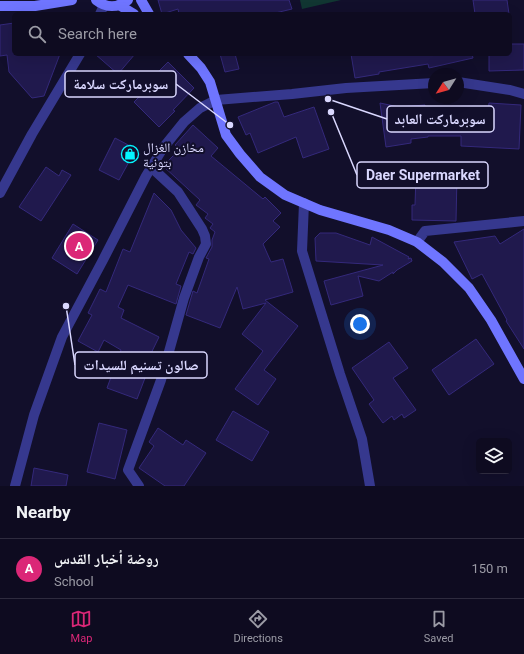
<!DOCTYPE html>
<html lang="en">
<head>
<meta charset="utf-8">
<style>
  :root { --surface:#0e0b20; --page:#171429; --text:#f1f3f6; --muted:#9b9ba5; --line:#2e2b3e; --accent:#db2777 }
  body { margin:0; font-family:Roboto,"Noto Naskh Arabic",sans-serif; background:var(--page); color:var(--text) }
  .controls { position:absolute; right:12px; bottom:12px; display:grid; overflow:hidden; border-radius:6px; box-shadow:0 4px 16px #0002 }
  .controls button { width:36px; height:36px; display:grid; place-items:center; padding:0; border:0; border-bottom:1px solid var(--line); background:var(--surface); color:var(--text); font:20px sans-serif }
  .compass { position:absolute; left:428px; top:68px; width:36px; height:36px; border-radius:50%; background:var(--surface); box-shadow:0 4px 16px #0002; rotate:233deg }
  .you { position:absolute; left:360px; top:324px; width:14px; height:14px; margin:-10px; border:3px solid #fff; border-radius:50%; background:#1a73e8; box-shadow:0 0 0 6px #1a73e833 }
  .badge { display:grid; place-items:center; width:26px; height:26px; border-radius:50%; background:var(--accent); color:#fff; font-size:13px; font-weight:700 }
  .pin { position:absolute; translate:-50% -50%; border:2px solid #fff; box-shadow:0 1px 4px #0006 }
  .list { margin:0; padding:0; list-style:none }
  h2 { display:flex; justify-content:space-between; align-items:center; height:52px; margin:0; padding:0 16px; font-size:17px }
  h2 small { font-size:13px; font-weight:400; color:var(--muted) }
  .list li { display:grid; grid-template-columns:26px 1fr auto; gap:12px; align-items:center; box-sizing:border-box; height:60px; padding:0 16px; border-top:1px solid var(--line) }
  .list b { display:block; font-size:15px; white-space:nowrap }
  .list p { margin:0; font-size:13px; white-space:nowrap; color:var(--muted) }
  .list em { font-size:13px; font-style:normal; color:var(--muted) }
  .icon { flex:none; width:22px; height:22px; fill:none; stroke:currentColor; stroke-width:2; stroke-linecap:round; stroke-linejoin:round }
  .map { position:relative; flex:none; width:524px; height:486px; overflow:hidden }
  .search { position:absolute; background:var(--surface); box-shadow:0 4px 16px #0002; left:12px; right:12px; top:12px; height:44px; display:flex; align-items:center; gap:10px; box-sizing:border-box; padding:0 14px; border-radius:6px; color:var(--muted); font-size:15px }
  .sheet { height:112px; background:var(--surface) }
  nav { display:flex; justify-content:space-around; align-items:center; box-sizing:border-box; height:56px; border-top:1px solid var(--line); background:var(--surface); font-size:11px; color:var(--muted) }
  nav a { display:grid; justify-items:center; gap:2px }
  nav .on { color:var(--accent) }
  .map>svg:first-child { display:block }
</style>
</head>
<body>
<div class="map">
<svg width="524" height="486" viewBox="0 0 524 486">
  <rect width="100%" height="100%" fill="#120f2b"/>
  <!-- green -->
  <polygon fill="#113632" points="300,0 341,0 302,9"/>
  <!-- building -->
  <g fill="#20194d" stroke="#34297b">
    <polygon points="158,0 289,0 292,9 271,14 179,14 178,9 162,14"/>
    <polygon points="473,0 507,0 509,14 475,14"/>
    <polygon points="14,23 14,54 60,54 44,96 32,98 9,72 7,55 0,56 0,25"/>
    <polygon points="510,44 524,44 524,70 489,71 489,54 510,54"/>
    <polygon points="95,54 135,54 118,74"/>
    <polygon points="220,54 235,54 239,69 225,72"/>
    <polygon points="351,54 472,54 473,58 429,68 428,64 379,72 379,74 355,78"/>
    <polygon points="168,62 194,88 173,110 175,111 159,127 134,102 152,84 149,81"/>
    <polygon points="275,102 278,102 284,117 314,107 329,149 303,158 296,137 258,153 250,133 246,135 238,117"/>
    <polygon points="380,103 399,107 425,105 425,108 488,109 489,103 521,105 519,149 461,146 461,136 428,136 428,137 411,139 411,143 386,147"/>
    <polygon points="193,125 218,148 211,156 263,199 265,197 281,213 273,221 280,227 263,244 271,262 283,259 293,292 265,300 298,326 264,370 276,379 258,405 235,389 263,351 242,334 266,303 243,309 237,287 220,328 186,315 193,291 197,293 209,259 206,258 212,247 212,240 215,232 210,228 213,224 205,218 208,214 196,205 200,200 163,166 180,149 175,145"/>
    <polygon points="115,138 136,149 119,180 99,170"/>
    <polygon points="46,167 59,176 62,170 71,175 41,221 19,207"/>
    <polygon points="416,175 457,176 456,221 412,220 412,205 415,205"/>
    <polygon points="154,193 171,210 181,230 196,248 193,254 189,252 176,284 181,286 176,304 128,285 118,307 124,310 121,318 159,337 140,376 145,378 137,399 107,388 121,350 104,340 98,352 78,341 92,315 88,313 100,289 106,292 123,249 130,252"/>
    <polygon points="73,224 98,240 77,274 52,258"/>
    <polygon points="524,229 524,349 506,321 507,320 482,274 472,279 454,242 495,236 500,244"/>
    <polygon points="320,233 336,233 370,245 372,237 409,257 408,259 411,258 412,261 397,270 393,274 393,272 379,281 358,276 363,296 331,305 324,281 383,265 316,261 315,238"/>
    <polygon points="476,339 494,364 449,395 432,370"/>
    <polygon points="389,342 408,368 393,378 416,410 404,418 402,414 394,420 392,416 383,423 369,404 374,400 352,368"/>
    <polygon points="233,411 269,432 252,461 216,440"/>
    <polygon points="99,423 127,430 115,479 87,472"/>
    <polygon points="158,428 183,445 186,440 206,453 184,486 165,486 139,468 154,446 149,442"/>
    <polygon points="34,468 68,475 66,486 31,486"/>
  </g>
  <g fill="none" stroke-linecap="round" stroke-linejoin="round">
    <!-- minor -->
    <g stroke="#36388e" stroke-width="10">
      <polyline points="100,14 104,5"/>
      <polyline points="458,82 510,90 524,94"/>
      <polyline points="0,193 32,134 80,54"/>
      <polyline points="304,203 302,251 340,374 362,439 370,486"/>
      <polyline points="417,242 425,231 524,221"/>
      <polyline points="15,486 34,415 62,337 103,260 146,176 163,148 184,122 200,108 216,100 292,94 346,88 434,83"/>
      <polyline points="139,486 128,470 161,380 184,298 199,257 206,244 205,236 202,229 178,192 151,167"/>
    </g>
    <!-- secondary -->
    <g stroke="#6f75ff" stroke-width="10">
      <path d="M 96,0 C 106,8 118,8 128,0"/>
      <polyline points="141,0 149,14"/>
      <polyline points="119,5 134,14"/>
      <polyline points="0,6 35,6 72,0"/>
      <polyline points="188,54 201,68 210,82 226,135 240,154 260,177 285,195 320,210 389,230 417,242 443,262 469,288 491,320 524,379"/>
    </g>
  </g>
  <!-- icons -->
  <defs>
    <g id="shop-ring" transform="scale(0.9)"><circle r="9.5" fill="#120f2b" stroke="#04f6ff" stroke-width="1.5"/><path d="M-5-2.5h2.3a2.7 3.5 0 0 1 5.4 0H5L5.5 6h-11ZM-1.5-2.5h3a1.5 2.3 0 0 0-3 0Z" fill="#04f6ff"/></g>
  </defs>
  <g fill-rule="evenodd">
    <use href="#shop-ring" x="130" y="154"/>
  </g>
  <g text-anchor="middle" stroke-width="4" stroke-linejoin="round" paint-order="stroke">
    <!-- poi labels -->
    <g font-size="13" fill="#dad8ff" stroke="#120f2b" text-anchor="start">
      <text x="143" y="152">مخازن الغزال<tspan x="143" dy="15">بتونية</tspan></text>
    </g>
  </g>
  <!-- callouts -->
  <path fill="none" stroke="#dad8ff" stroke-width="1.5" d="M230 125L176 84M328 99L387 119M331 112L357 175M66 306L75 365"/>
  <g fill="#dad8ff" stroke="#120f2b" stroke-width="1.5">
    <circle cx="230" cy="125" r="4"/>
    <circle cx="328" cy="99" r="4"/>
    <circle cx="331" cy="112" r="4"/>
    <circle cx="66" cy="306" r="4"/>
  </g>
  <g fill="#120f2b" stroke="#dad8ff" stroke-width="1.5">
    <rect x="65" y="71" width="111" height="26" rx="4"/>
    <rect x="387" y="106" width="107" height="26" rx="4"/>
    <rect x="357" y="162" width="131" height="26" rx="4"/>
    <rect x="75" y="352" width="132" height="26" rx="4"/>
  </g>
  <g font-size="14" text-anchor="middle" font-weight="bold" fill="#dad8ff">
    <text x="121" y="89">سوبرماركت سلامة</text>
    <text x="440" y="124">سوبرماركت العابد</text>
    <text x="423" y="180">Daer Supermarket</text>
    <text x="141" y="370">صالون تسنيم للسيدات</text>
  </g>
</svg>
<div class="controls">
<button><svg class="icon" aria-label="layers" viewBox="0 0 24 24"><path d="M12 4l9 5-9 5-9-5zM3 14l9 5 9-5"/></svg></button>
</div>
<svg class="compass" viewBox="-18 -18 36 36"><path d="M0-13l5 13h-10z" fill="#e53935"/><path d="M0 13l5-13h-10z" fill="#9b9ba5"/></svg>
<div class="you"></div>
<div class="pin badge" style="left:79px;top:246px">A</div>
<div class="search"><svg class="icon" aria-label="search" viewBox="0 0 24 24"><circle cx="10" cy="10" r="6"/><path d="M15 15l6 6"/></svg>Search here</div>
</div>
<section class="sheet">
<h2>Nearby<small></small></h2>
<ul class="list">
<li><span class="badge">A</span><div><b>روضة أخبار القدس</b><p>School</p></div><em>150 m</em></li>
</ul>
</section>
<nav>
<a class="on"><svg class="icon" aria-label="map" viewBox="0 0 24 24"><path d="M3 6l6-2 6 2 6-2v14l-6 2-6-2-6 2zM9 4v14M15 6v14"/></svg>Map</a>
<a><svg class="icon" aria-label="directions" viewBox="0 0 24 24"><path d="M12 3l9 9-9 9-9-9zM9 14v-3h6M13 9l2 2-2 2"/></svg>Directions</a>
<a><svg class="icon" aria-label="saved" viewBox="0 0 24 24"><path d="M7 4h10v16l-5-4-5 4z"/></svg>Saved</a>
</nav>
</body>
</html>
